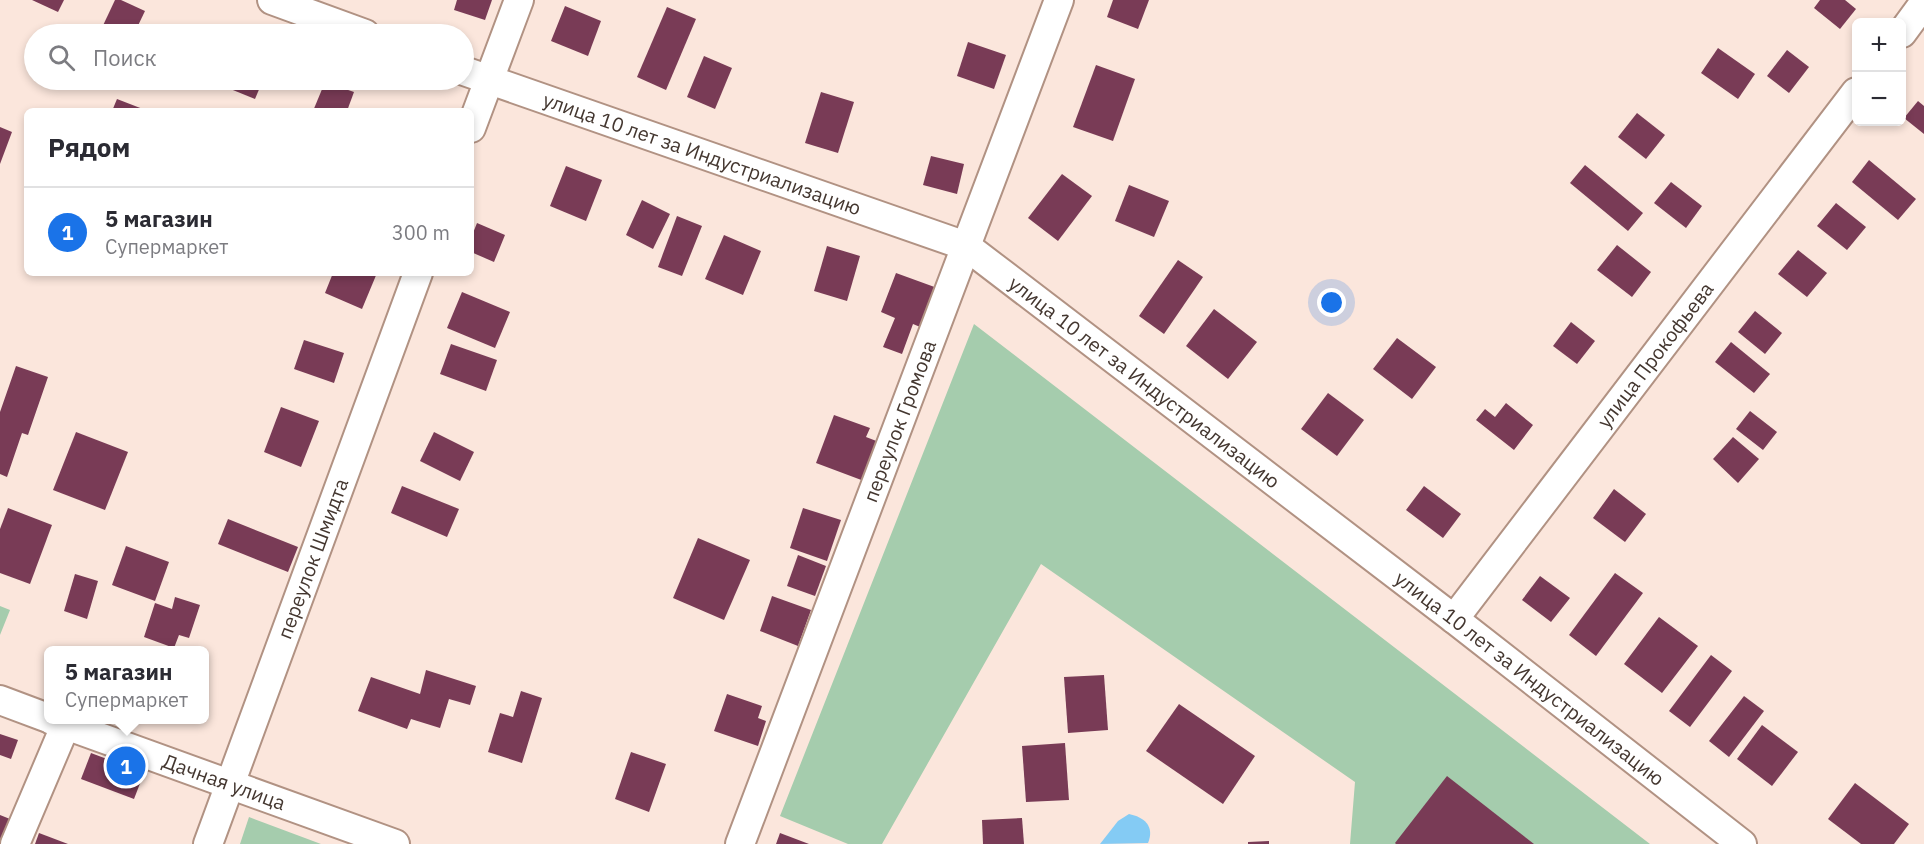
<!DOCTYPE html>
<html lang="ru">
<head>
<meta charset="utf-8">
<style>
  :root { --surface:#fff; --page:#f2f2f3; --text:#2b2b33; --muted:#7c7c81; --line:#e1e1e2; --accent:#1a73e8 }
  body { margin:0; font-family:"IBM Plex Sans",sans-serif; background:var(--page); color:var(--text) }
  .controls { position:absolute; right:18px; top:18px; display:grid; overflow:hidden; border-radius:9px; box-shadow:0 3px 9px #0003 }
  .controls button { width:54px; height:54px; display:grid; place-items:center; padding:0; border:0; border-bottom:2px solid var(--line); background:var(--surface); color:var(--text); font:30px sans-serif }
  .you { position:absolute; left:1332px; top:303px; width:21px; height:21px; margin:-15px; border:4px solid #fff; border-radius:50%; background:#1a73e8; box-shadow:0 0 0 9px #1a73e833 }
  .badge { display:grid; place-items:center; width:39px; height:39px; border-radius:50%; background:var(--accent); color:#fff; font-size:20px; font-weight:700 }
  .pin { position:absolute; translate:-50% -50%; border:3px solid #fff; box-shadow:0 2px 6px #0006 }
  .popup { position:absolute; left:44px; top:646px; width:165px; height:78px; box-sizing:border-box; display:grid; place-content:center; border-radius:9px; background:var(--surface); filter:drop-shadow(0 2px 4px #0005); font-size:20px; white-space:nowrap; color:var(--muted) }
  .popup b { font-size:22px; color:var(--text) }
  .popup::after { content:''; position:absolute; left:50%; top:100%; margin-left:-12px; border:12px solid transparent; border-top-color:var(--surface) }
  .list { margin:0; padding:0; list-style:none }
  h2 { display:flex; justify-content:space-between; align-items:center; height:78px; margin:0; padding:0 24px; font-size:26px }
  h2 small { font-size:20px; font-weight:400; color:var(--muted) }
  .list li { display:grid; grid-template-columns:39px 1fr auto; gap:18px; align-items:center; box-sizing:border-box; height:90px; padding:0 24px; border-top:2px solid var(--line) }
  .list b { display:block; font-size:22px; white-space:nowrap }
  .list p { margin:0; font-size:20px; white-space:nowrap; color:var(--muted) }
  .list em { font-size:20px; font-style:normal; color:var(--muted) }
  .icon { flex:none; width:33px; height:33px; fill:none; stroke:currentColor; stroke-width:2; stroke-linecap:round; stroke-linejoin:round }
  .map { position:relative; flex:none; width:1924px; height:844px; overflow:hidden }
  .search { position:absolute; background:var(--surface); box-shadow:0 3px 9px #0003; left:24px; top:24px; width:450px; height:66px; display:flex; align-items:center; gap:15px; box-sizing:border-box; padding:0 21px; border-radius:33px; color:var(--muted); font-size:22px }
  .panel { position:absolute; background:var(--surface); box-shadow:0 3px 9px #0003; left:24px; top:108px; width:450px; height:168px; border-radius:9px }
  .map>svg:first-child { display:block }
</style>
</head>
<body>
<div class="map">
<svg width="1924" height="844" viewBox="0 0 1924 844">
  <rect width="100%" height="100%" fill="#fbe6dc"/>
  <!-- green -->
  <g fill="#a5ccad">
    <polygon points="974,324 1650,844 1350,844 1355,782 1041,564 882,844 848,844 780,816"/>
    <polygon points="0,606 10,610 0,635"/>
    <polygon points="249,817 321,844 240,844"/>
  </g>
  <!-- water -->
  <path fill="#84cbf4" d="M 1129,814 C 1144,817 1155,826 1148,843 L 1100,844 L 1118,821 Z"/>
  <!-- building -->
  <g fill="#793b56">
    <polygon points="32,0 64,0 58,12"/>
    <polygon points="115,0 121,0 145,11 134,34 99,34"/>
    <polygon points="457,0 492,0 485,20 454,10"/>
    <polygon points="1113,0 1149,0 1138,29 1107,17"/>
    <polygon points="1820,0 1845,0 1856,9 1840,29 1814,8"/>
    <polygon points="565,6 601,21 588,56 551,41"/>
    <polygon points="667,7 696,19 666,90 637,77"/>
    <polygon points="200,27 217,34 197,34"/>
    <polygon points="968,42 1006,55 994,89 957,76"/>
    <polygon points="1718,48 1755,74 1738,99 1701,73"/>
    <polygon points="1787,50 1809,67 1789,93 1767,76"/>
    <polygon points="704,56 732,68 715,109 687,97"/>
    <polygon points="1096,65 1135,79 1113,141 1073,127"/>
    <polygon points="226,80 263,80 255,99 223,86"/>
    <polygon points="325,82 354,92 347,111 313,111"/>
    <polygon points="821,92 854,102 838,153 805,143"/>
    <polygon points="117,99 148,111 112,111"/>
    <polygon points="1918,101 1924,106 1924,134 1904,118"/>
    <polygon points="1637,113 1665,135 1646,159 1618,137"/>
    <polygon points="0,127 12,132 0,164"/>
    <polygon points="931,156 964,164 957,194 923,185"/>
    <polygon points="1869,160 1916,199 1898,220 1852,182"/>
    <polygon points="1585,165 1643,213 1628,231 1570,183"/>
    <polygon points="566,166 602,180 586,221 550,206"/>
    <polygon points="1062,174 1092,196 1058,241 1028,218"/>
    <polygon points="1671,182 1702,206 1686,228 1654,203"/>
    <polygon points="1129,185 1169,201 1154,237 1115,221"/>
    <polygon points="642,200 670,214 653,249 626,235"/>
    <polygon points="1836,203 1866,227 1847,250 1817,226"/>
    <polygon points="677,216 702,226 682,276 658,267"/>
    <polygon points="477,223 505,235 494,262 471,252 471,238"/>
    <polygon points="724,235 761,251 743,295 705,279"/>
    <polygon points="1617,245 1651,272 1632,297 1597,270"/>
    <polygon points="827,246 860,256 847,301 814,291"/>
    <polygon points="1798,250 1827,273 1807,297 1778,274"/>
    <polygon points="1178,260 1203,277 1164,334 1139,316"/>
    <polygon points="333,273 377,273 362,309 325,293"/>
    <polygon points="896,273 940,289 925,329 913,324 902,354 883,347 895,318 881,312"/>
    <polygon points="462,292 510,312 495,348 447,328"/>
    <polygon points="1214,309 1257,342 1228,379 1186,346"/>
    <polygon points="1755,311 1782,333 1765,354 1738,332"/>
    <polygon points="1571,322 1595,341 1577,364 1553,346"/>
    <polygon points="1397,338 1436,367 1412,399 1373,369"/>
    <polygon points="304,340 344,353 334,383 294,369"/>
    <polygon points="1731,342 1770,374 1754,393 1715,362"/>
    <polygon points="451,344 497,360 486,391 440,374"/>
    <polygon points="16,366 48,377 28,435 22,433 7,477 0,474 0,412"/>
    <polygon points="1328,393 1364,420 1337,456 1301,429"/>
    <polygon points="1506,403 1533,425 1514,450 1476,420 1485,409 1495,417"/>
    <polygon points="281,407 319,421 301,467 264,452"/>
    <polygon points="1750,411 1777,432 1763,450 1736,429"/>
    <polygon points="834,415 870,428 866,437 879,442 864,481 816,463"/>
    <polygon points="76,432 128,452 105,510 53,490"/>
    <polygon points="434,432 474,452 460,481 420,461"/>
    <polygon points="1733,437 1759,459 1738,483 1713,459"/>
    <polygon points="402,486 459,509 447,537 391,513"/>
    <polygon points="1424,486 1461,514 1443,538 1406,510"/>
    <polygon points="1614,489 1646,514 1625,542 1593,518"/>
    <polygon points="8,508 52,525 30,584 0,573 0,529"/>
    <polygon points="803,508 841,520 827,561 790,548"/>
    <polygon points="228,519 298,547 288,572 218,544"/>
    <polygon points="698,538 750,560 724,620 673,598"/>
    <polygon points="126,546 169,562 155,601 112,585"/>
    <polygon points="798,555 826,566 815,596 787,586"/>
    <polygon points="1615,573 1643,593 1596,656 1569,635"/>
    <polygon points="75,574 98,581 87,619 64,611"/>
    <polygon points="1540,576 1570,598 1551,622 1522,600"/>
    <polygon points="772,596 811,610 798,646 760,631"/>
    <polygon points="175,597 200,605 189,638 179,635 174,648 144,637 155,603 172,609"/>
    <polygon points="1659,617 1698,646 1662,693 1624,664"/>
    <polygon points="1711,655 1732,671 1690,727 1669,711"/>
    <polygon points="426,670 476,686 470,705 449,699 440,728 411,719 407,729 358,711 371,677 420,694"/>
    <polygon points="1104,675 1108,730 1068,733 1064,677"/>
    <polygon points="521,691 542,698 522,763 488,752 500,713 513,717"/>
    <polygon points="727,694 762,706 758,718 766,721 758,746 714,731"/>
    <polygon points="1744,696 1764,711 1729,757 1709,741"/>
    <polygon points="1179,704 1255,756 1223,804 1146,751"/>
    <polygon points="1762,725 1798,752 1772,786 1737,759"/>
    <polygon points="0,734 18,740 11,759 0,755"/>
    <polygon points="1065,743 1069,800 1026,802 1022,746"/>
    <polygon points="631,752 666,764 649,812 615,799"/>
    <polygon points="91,753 144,773 134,799 81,779"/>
    <polygon points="1447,776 1534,844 1396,844 1395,843"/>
    <polygon points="1855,783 1909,824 1894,844 1861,844 1828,819"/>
    <polygon points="0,815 15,821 7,844 0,844"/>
    <polygon points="1022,818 1024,844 983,844 982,820"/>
    <polygon points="39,833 68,844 35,844"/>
    <polygon points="780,833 809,844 776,844"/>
    <polygon points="1269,841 1269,844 1248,844 1248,842"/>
  </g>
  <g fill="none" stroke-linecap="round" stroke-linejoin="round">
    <!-- minor casing -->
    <g stroke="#b19283" stroke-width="32">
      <g id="minor">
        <polyline points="272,0 365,34"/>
        <polyline points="1902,33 1924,3"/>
        <path id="s1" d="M 464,71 L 966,246 L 1454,619 L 1742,844"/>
        <polyline points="471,128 519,0"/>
        <path id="s2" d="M 1454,619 L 1856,92"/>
        <polyline points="0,700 48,718"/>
        <path id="s3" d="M 52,720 L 395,844"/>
        <polyline points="15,844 66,724"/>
        <path id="s4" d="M 208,844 L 418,273"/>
        <path id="s5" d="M 740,844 L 1059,0"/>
      </g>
    </g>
    <!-- minor -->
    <use href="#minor" stroke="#fff" stroke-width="28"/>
  </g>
  <g text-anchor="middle" stroke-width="6" stroke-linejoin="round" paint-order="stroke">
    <!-- street labels -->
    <g font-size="20" fill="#443730" stroke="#fdf6f3">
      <text dy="7" stroke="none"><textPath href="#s1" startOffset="252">улица 10 лет за Индустриализацию</textPath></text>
      <text dy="7" stroke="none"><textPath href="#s2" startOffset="332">улица Прокофьева</textPath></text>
      <text dy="7" stroke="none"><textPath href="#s1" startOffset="756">улица 10 лет за Индустриализацию</textPath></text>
      <text dy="7" stroke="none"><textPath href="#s5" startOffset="452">переулок Громова</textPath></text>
      <text dy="7" stroke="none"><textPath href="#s4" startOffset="304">переулок Шмидта</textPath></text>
      <text dy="7" stroke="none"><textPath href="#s1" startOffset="1242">улица 10 лет за Индустриализацию</textPath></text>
      <text dy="7" stroke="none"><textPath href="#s3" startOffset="183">Дачная улица</textPath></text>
    </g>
  </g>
</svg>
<div class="controls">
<button>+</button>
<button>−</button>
</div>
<div class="you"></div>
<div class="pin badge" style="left:126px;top:766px">1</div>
<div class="popup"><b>5 магазин</b>Супермаркет</div>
<div class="search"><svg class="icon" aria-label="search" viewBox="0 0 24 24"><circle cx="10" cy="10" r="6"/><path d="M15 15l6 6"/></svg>Поиск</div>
<section class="panel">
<h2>Рядом<small></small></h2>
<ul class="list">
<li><span class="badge">1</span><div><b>5 магазин</b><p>Супермаркет</p></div><em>300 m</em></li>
</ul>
</section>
</div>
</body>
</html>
